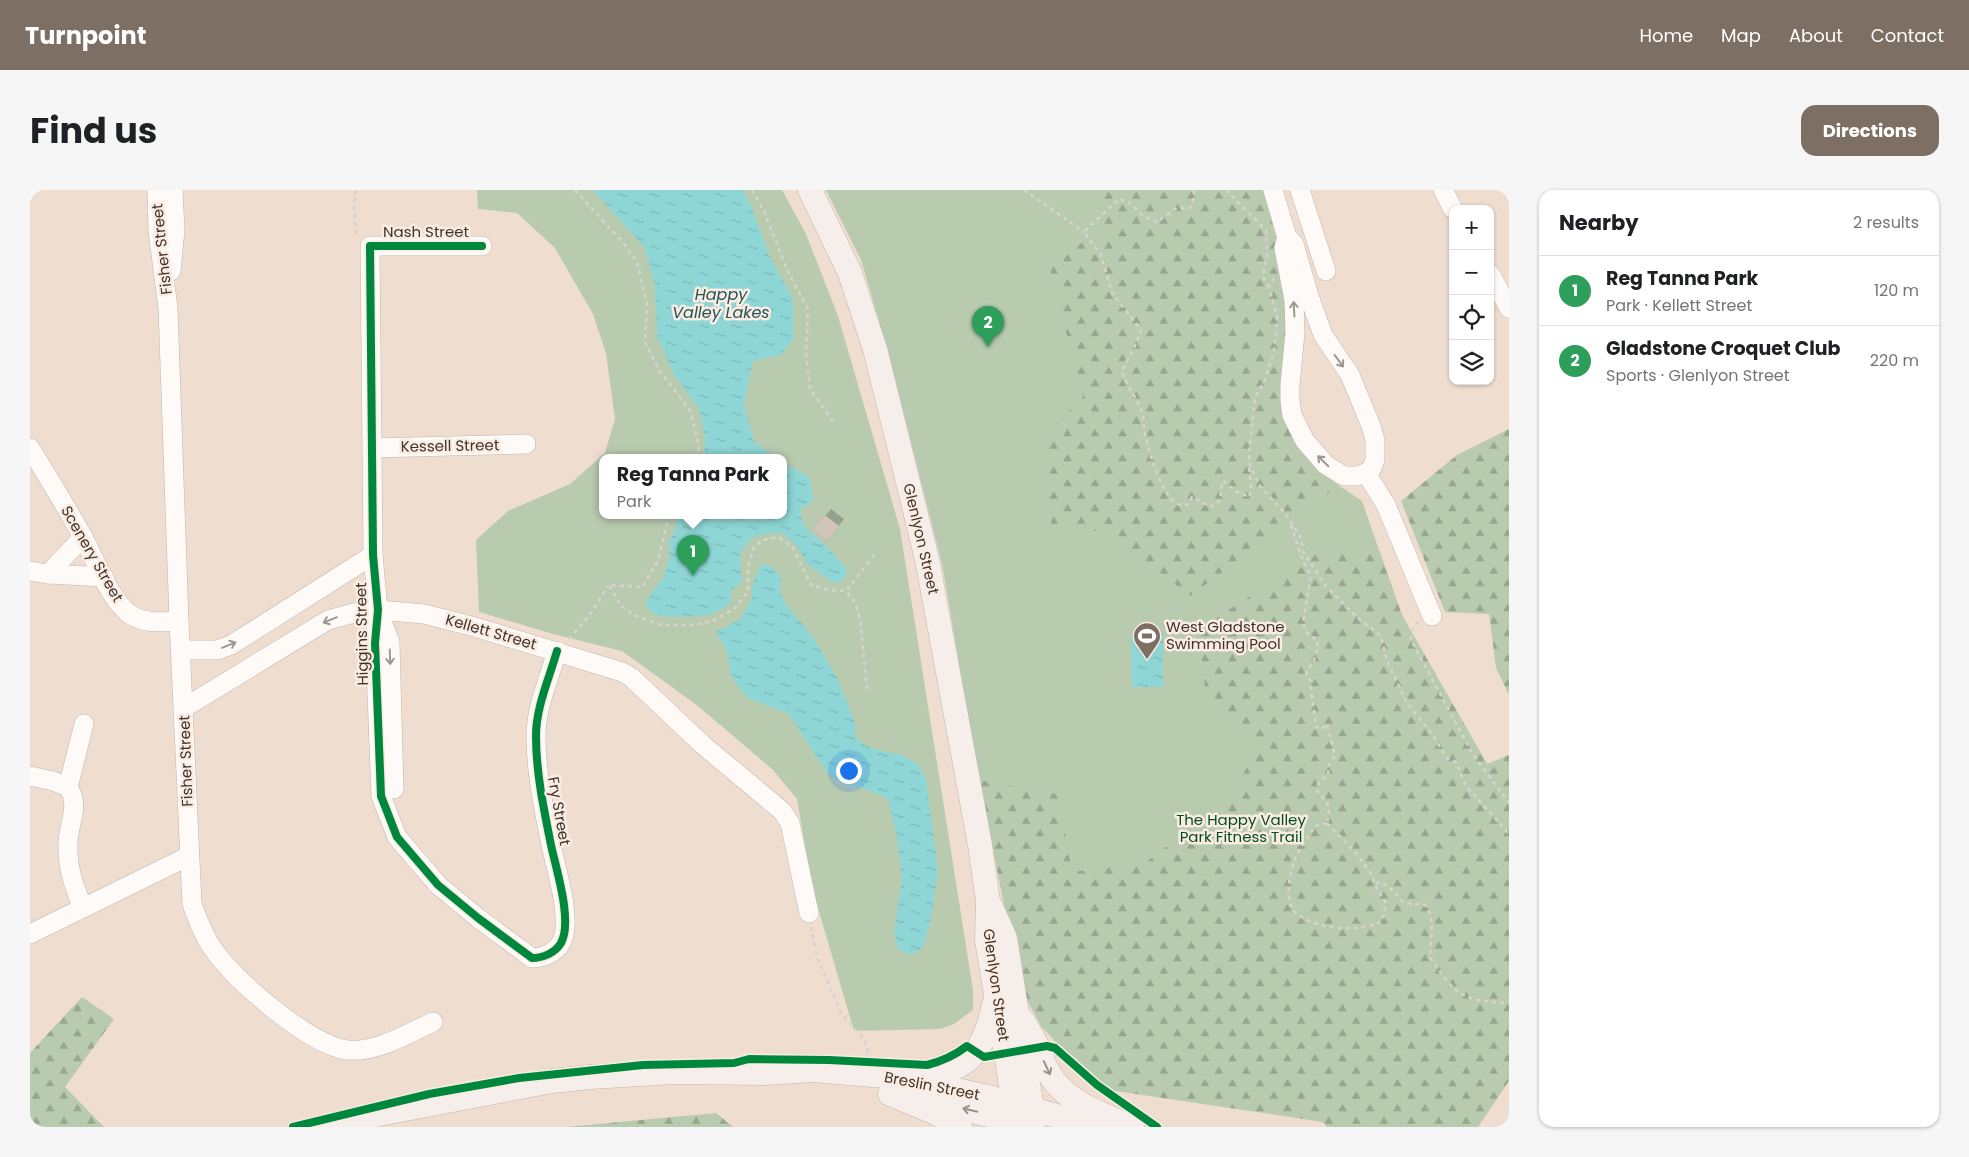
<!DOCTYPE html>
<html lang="en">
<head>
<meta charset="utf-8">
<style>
  :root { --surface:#fff; --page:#f6f6f6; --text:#202124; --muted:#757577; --line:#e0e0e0; --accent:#7e6f65 }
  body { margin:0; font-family:Poppins,sans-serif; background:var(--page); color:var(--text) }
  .controls { position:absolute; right:15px; top:15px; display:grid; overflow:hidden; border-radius:10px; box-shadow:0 1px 4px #0004 }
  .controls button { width:45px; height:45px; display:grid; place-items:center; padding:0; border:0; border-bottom:1px solid var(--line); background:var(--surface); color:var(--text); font:25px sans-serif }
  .you { position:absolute; left:818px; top:580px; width:18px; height:18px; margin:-12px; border:4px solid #fff; border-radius:50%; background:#1a73e8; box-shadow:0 0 0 8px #1a73e833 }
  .badge { display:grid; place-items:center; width:32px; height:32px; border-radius:50%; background:var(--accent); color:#fff; font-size:16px; font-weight:700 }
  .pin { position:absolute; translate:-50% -41px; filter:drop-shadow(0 1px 2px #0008) }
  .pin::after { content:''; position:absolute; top:26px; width:18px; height:15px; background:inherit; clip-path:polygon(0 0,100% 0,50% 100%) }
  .popup { position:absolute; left:569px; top:264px; width:188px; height:65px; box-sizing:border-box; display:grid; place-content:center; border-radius:10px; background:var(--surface); filter:drop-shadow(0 1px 4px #0005); font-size:16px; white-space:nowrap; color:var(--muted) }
  .popup b { font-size:19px; color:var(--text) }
  .popup::after { content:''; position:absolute; left:50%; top:100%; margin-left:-10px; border:10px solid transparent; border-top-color:var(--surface) }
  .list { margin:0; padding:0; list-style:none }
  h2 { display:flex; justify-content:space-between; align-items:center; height:65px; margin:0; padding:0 20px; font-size:21px }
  h2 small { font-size:16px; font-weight:400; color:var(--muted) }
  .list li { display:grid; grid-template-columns:32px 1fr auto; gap:15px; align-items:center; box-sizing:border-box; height:70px; padding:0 20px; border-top:1px solid var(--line) }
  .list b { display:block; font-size:19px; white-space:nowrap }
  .list p { margin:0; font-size:16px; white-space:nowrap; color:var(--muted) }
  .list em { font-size:16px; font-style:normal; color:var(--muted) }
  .icon { flex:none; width:28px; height:28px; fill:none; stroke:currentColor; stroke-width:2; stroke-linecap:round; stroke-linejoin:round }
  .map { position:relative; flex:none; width:1479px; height:937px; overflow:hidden; border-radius:15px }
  header { display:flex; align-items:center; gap:30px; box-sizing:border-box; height:70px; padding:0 25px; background:var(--accent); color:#fff }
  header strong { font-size:24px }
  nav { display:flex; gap:28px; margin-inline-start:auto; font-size:18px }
  .intro { display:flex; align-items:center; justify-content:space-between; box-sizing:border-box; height:120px; padding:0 30px }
  h1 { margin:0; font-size:35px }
  .button { padding:12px 22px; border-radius:15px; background:var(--accent); color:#fff; font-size:18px; font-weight:700 }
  main { display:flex; gap:30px; padding:0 30px }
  aside { flex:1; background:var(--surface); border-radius:15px; box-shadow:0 1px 4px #0004 }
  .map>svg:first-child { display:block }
</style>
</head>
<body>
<header>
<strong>Turnpoint</strong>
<nav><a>Home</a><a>Map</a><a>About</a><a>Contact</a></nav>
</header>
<div class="intro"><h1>Find us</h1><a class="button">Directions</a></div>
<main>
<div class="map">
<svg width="1479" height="937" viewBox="0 0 1479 937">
  <defs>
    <pattern id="forest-firs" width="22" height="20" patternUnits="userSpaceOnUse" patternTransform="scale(1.25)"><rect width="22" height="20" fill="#b9cbaf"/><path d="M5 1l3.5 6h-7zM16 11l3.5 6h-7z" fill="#98a68f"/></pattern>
    <pattern id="water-ripples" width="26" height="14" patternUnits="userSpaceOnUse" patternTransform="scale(1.25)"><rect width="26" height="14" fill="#8ed5d5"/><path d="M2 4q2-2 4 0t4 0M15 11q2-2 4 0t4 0" fill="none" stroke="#7cb7b7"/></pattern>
  </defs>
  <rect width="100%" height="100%" fill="#efddd0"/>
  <!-- green -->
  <g fill="#b9cbaf" fill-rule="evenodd">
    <path d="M 447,0 L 752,0 L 776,44 L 808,126 L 870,339 L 943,800 L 943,820 L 924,834 L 910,839 L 824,841 L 783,701 L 767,609 L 743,580 L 668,516 L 592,461 L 523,444 L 449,422 L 446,350 L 478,321 L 540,294 L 575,263 L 585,229 L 576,163 L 563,124 L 525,58 L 487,23 L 448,19 ZM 573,267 L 753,267 L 753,325 L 573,325 Z"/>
    <polygon points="796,0 1232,0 1242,28 1271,258 1298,288 1332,311 1372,426 1457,574 1041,868 1011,836 982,753 949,590 912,374 858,161 831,70"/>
  </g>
  <!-- forest -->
  <g fill="url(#forest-firs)">
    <polygon points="1065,0 1232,0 1252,67 1271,258 1298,288 1309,296 1160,406 1078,342 1022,338 1011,249 1053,207 1016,65 1077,45"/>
    <polygon points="1479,239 1479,505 1466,478 1459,424 1415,422 1371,311 1427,265"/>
    <polygon points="1293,360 1349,360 1372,425 1457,574 1479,565 1479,891 1448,937 1297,937 1293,932 1079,900 1041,868 1011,836 989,795 982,753 949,590 1028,604 1042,682 1115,673 1202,606 1227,558 1176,506 1168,439"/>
    <polygon points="52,807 84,829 35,897 74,937 0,937 0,863"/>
    <polygon points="686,923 703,937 536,937"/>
  </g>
  <!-- water -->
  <g fill="url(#water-ripples)">
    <polygon points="563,0 713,0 720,13 739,65 763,109 764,148 751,165 723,171 714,214 724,252 746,267 674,267 675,249 669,219 644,185 627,146 625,96 615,58"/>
    <path d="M 753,272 L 779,287 L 784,310 L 770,320 C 773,340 778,339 791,351 C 800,359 807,369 816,377 L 816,386 L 811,392 L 802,392 L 777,374 L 768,357 L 752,343 L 739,343 L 723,347 L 710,363 L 712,392 L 701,401 L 701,414 L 680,425 L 654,427 L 629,426 L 617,419 L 616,411 L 633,388 L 640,368 L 639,351 L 645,341 L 647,325 L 753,325 Z"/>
    <polygon points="731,374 738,375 746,380 751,388 750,401 755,413 783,447 808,489 826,536 824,546 836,556 851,561 872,565 889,575 896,589 908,680 900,735 892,759 880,765 868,759 864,742 872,689 867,647 858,609 831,597 814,594 798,584 758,523 717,508 708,496 701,484 696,459 686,442 711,429 722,408 722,397"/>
    <polygon points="1133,443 1133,497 1102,497 1101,444"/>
  </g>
  <!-- shadow -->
  <polygon fill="#0003" points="801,319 814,329 803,343 784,340"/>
  <!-- building -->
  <polygon fill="#d2c6ba" stroke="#c4b8ac" points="794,325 809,336 797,351 783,340"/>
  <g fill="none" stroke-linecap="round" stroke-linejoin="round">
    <!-- minor casing -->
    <g stroke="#c4b5ac" stroke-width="20">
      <g id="minor">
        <path d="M 127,0 L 128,41 L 138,118 L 149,431 L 162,714 C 168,730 173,745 183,759 C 204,790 279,855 317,860 C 346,863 377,844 403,832"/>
        <polyline points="1243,0 1257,47 1264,54 1279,106 1293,145 1320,185 1341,236 1345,250 1345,270 1342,278 1336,283 1327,286 1314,286 1296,275 1275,251 1262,225 1260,211 1260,195 1265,143 1264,110 1254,58 1257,47"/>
        <polyline points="1270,0 1296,81"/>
        <polyline points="1413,0 1423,19"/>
        <path d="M 452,56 L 340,56 L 343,365 L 348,420 L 345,453 L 351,606 L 367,647 L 408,695 L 448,728 L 502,768 C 513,768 525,763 531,753 C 543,731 526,679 521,655 C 514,620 506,583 506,546 C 506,517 519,489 527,461"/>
        <polyline points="141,81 145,40 143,0"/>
        <polyline points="1460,84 1479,118"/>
        <path d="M 0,258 C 18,287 36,317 53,347 C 64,367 81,413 101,425 C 116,434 132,432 149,431"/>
        <polyline points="343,258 496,254"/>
        <polyline points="1336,283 1356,315 1402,426"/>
        <polyline points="0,381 18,384 74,387"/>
        <polyline points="18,384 53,347"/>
        <polyline points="349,424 360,452 364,599"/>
        <polyline points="151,460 187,460 201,455 343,365"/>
        <polyline points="154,518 298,430 324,423 348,420 394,424 445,437 592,482 601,487 673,555 752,621 760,633 779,723"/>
        <polyline points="0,586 23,591 38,597"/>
        <path d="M 53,718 C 44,697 37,677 38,654 C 38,633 51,616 38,597 L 54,534"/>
        <polyline points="0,744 159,666"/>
      </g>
    </g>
    <!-- major casing -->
    <g stroke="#c5b4ab" stroke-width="25">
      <g id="major">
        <polyline points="780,0 820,83 845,159 897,369 950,655 958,711 957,750 988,937"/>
        <polyline points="961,717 975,748 1004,931"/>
        <path d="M 993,831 C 998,840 1004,849 1008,858 C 1012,866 1014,876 1019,883 C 1035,912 1073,925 1102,937"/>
        <path d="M 884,883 C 893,882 903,883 912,881 C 947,876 958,844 964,814"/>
        <polyline points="860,904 906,923 930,937"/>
        <polyline points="900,911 1001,935"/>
        <polyline points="302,937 349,924 522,891 561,887 643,882 734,883 783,880 855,886 903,895 962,908 1067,937"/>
      </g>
    </g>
    <!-- path -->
    <g stroke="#d8d3ce" stroke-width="2.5" stroke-dasharray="4 4" stroke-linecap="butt">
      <polyline points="326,0 324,14 326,48"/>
      <polyline points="545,0 594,54 607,72 617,114 615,152 629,180 660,220 669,256 667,267"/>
      <polyline points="722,0 734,21 758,82 778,119 776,163 780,199 804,233"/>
      <polyline points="994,0 1054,42"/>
      <path d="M 1164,0 L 1164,8 L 1160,18 L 1145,19 L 1127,32 L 1113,26 L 1099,12 L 1089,9 L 1054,42 L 1071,65 L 1082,103 L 1111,140 L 1105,156 L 1092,181 C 1096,196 1110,212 1113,226 C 1114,229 1113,233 1114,237 C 1116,254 1134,322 1157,315 L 1162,307 L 1177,315 L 1184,316 L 1190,310 L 1192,292 L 1194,291 L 1205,301 L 1219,307 C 1223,301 1219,283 1219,274"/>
      <polyline points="1196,0 1236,40 1237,64 1233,87 1239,97"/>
      <polyline points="1244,88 1239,97 1247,127 1244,161 1235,190 1225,208 1220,253 1219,273 1230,296 1254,322 1270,346 1274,363 1295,395 1327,427 1351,446 1357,471 1377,513 1402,544 1417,568 1426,572 1436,596 1479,644"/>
      <polyline points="639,325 628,371 612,397 579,395 591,416 604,425 631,435 665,435 687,429 705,418 718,401 718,377 724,358 732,350 749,347 763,358 781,395 799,400 816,401"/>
      <path d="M 1261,335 C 1267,352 1271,370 1281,385 L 1273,432 L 1276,442 L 1288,451 L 1287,460 L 1284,470 L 1276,483 L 1280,490 L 1286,537 L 1292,539 L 1297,534 L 1305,566 L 1299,574 L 1298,585 L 1289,592 L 1287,601 C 1299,613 1301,616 1297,633"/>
      <polyline points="1388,432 1383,437 1381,450 1442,563 1479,613"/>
      <polyline points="539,449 559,426 578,396"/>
      <polyline points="837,499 830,429 826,414 816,401 845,364"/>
      <path d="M 1297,633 L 1325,662 L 1340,682 L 1347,699 L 1355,711 L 1355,724 L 1349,733 C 1332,739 1310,740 1292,735 C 1284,733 1270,728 1264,721 C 1254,708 1260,683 1265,669 C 1270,657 1279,646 1285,636 Z"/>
      <path d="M 1346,694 L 1350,692 L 1359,697 L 1374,713 L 1395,715 C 1406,729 1400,750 1400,768 C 1418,791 1424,808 1456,811 C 1464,812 1471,814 1479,812"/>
      <polyline points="781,737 787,767 811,823 834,849 839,867"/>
    </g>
    <!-- minor -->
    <use href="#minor" stroke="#fdfaf8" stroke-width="19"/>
    <!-- major -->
    <use href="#major" stroke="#f5eeeb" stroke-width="24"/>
    <!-- cycleway casing -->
    <g stroke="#faece2" stroke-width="11">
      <g id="cycleway">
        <path d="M 452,56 L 340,56 L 343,365 L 348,420 L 345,453 L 351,606 L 367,647 L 408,695 L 448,728 L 502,768 C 513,768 525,763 531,753 C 543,731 526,679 521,655 C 514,620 506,583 506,546 C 506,517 519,489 527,461"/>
        <path d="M 263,937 L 399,904 L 489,888 L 613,875 L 704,873 L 719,869 L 799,870 L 897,875 C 913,871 924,866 937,856 L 954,867 L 1017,856 L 1025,858 L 1067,895 L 1127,937"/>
      </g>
    </g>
    <!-- cycleway -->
    <use href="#cycleway" stroke="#00873e" stroke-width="8"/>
  </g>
  <!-- one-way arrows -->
  <defs><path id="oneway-shaft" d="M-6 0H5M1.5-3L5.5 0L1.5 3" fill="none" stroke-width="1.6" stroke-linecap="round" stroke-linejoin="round" transform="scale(1.25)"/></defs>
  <g stroke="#9f9792">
    <use href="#oneway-shaft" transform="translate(1264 119) rotate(-93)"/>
    <use href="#oneway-shaft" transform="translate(1309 171) rotate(54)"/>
    <use href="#oneway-shaft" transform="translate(1293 271) rotate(-135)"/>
    <use href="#oneway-shaft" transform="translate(300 430) rotate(158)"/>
    <use href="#oneway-shaft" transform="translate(199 455) rotate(-22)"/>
    <use href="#oneway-shaft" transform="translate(360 467) rotate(88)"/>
  </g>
  <g stroke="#9b918b">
    <use href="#oneway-shaft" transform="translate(1017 878) rotate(65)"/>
    <use href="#oneway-shaft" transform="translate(940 920) rotate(-166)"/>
  </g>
  <!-- icons -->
  <defs>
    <g id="stadium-pin" transform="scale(1.4375)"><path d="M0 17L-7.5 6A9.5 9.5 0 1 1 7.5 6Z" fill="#7e6f65" stroke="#faece2"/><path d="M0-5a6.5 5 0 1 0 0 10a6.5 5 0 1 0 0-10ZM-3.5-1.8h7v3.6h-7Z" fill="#fff"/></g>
  </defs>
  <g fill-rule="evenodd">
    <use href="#stadium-pin" x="1117" y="446"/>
  </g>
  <g text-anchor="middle" stroke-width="5" stroke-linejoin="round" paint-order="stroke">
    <!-- street labels -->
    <g font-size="15" fill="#41342b" stroke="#faece2">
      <text x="396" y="47">Nash Street</text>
      <text transform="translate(132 59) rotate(-96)" y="5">Fisher Street</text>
      <text transform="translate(420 256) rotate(-1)" y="5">Kessell Street</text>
      <text transform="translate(891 349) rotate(77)" y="5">Glenlyon Street</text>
      <text transform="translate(62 364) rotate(60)" y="5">Scenery Street</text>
      <text transform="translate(461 442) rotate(16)" y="5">Kellett Street</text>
      <text transform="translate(332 444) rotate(-91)" y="5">Higgins Street</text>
      <text transform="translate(156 571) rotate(-92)" y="5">Fisher Street</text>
      <text transform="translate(529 621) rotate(80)" y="5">Fry Street</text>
      <text transform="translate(966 795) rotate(82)" y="5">Glenlyon Street</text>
      <text transform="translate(902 896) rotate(11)" y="5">Breslin Street</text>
    </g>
    <!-- poi labels -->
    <g font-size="15" fill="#41342b" stroke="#faece2" text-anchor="start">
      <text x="1136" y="442">West Gladstone<tspan x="1136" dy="17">Swimming Pool</tspan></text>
    </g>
    <!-- park labels -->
    <g font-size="15" fill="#004f1f" stroke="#faece2">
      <text x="1211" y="635">The Happy Valley<tspan x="1211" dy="17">Park Fitness Trail</tspan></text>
    </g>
    <!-- water labels -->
    <g font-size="16" font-style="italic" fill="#255558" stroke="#faece2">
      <text x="691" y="110">Happy<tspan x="691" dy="18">Valley Lakes</tspan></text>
    </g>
  </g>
</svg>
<div class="controls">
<button>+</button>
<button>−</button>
<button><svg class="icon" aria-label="locate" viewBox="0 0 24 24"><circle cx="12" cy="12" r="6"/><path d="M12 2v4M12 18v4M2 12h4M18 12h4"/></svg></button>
<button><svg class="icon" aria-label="layers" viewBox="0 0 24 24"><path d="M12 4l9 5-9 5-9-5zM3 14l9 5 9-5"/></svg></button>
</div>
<div class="you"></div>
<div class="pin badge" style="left:663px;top:386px;background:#2e9e5b">1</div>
<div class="popup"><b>Reg Tanna Park</b>Park</div>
<div class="pin badge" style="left:958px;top:157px;background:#2e9e5b">2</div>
</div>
<aside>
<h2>Nearby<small>2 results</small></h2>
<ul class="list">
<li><span class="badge" style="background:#2e9e5b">1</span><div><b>Reg Tanna Park</b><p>Park · Kellett Street</p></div><em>120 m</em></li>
<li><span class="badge" style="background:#2e9e5b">2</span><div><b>Gladstone Croquet Club</b><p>Sports · Glenlyon Street</p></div><em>220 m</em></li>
</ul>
</aside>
</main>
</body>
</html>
